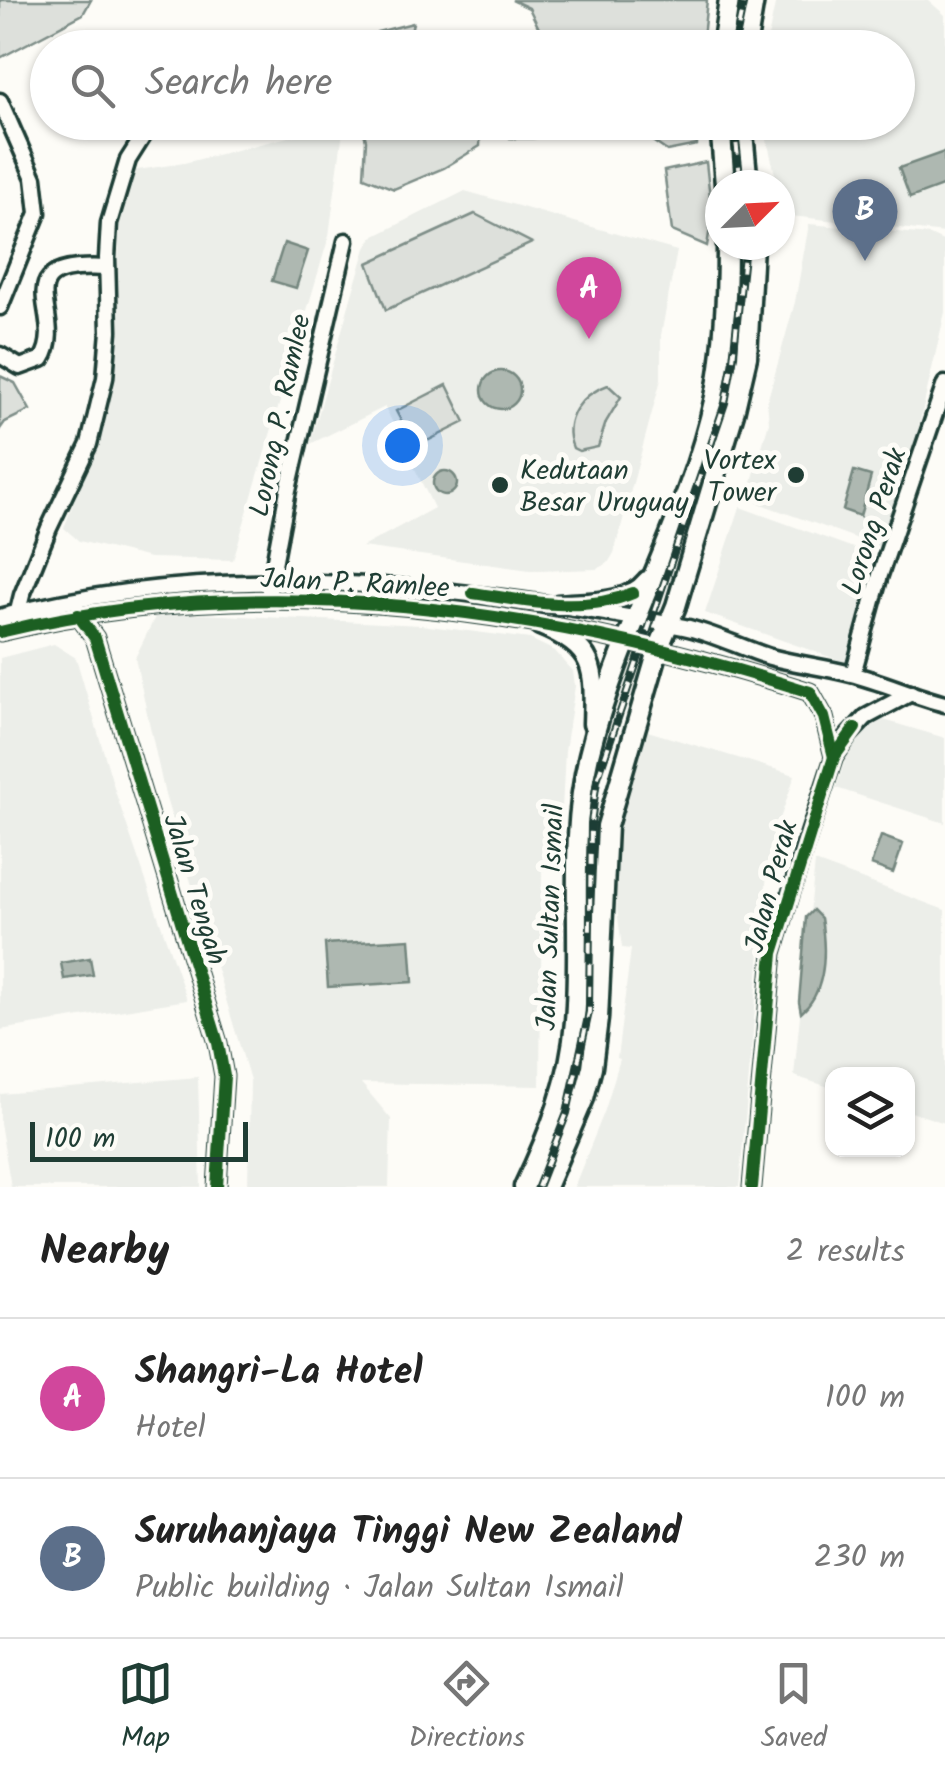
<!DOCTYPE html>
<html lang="en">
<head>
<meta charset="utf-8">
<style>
  :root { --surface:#fff; --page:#f6f6f6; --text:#222; --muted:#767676; --line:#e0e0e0; --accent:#1f3d34 }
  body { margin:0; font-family:Kalam,sans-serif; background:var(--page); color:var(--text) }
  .controls { position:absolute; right:30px; bottom:30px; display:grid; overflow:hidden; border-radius:20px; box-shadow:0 2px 8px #0004 }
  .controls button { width:90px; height:90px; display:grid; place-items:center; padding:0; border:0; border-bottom:2px solid var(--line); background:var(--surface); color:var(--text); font:50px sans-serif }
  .compass { position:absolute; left:705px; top:170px; width:90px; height:90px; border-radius:50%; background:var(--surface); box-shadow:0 2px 8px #0004; rotate:66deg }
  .scale { position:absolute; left:30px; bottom:25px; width:218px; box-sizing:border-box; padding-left:10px; border:5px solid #1f3d34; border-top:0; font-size:28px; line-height:35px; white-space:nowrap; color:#1f3d34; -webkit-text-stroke:8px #fdfcf7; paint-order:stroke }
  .you { position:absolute; left:402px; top:445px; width:35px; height:35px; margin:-25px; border:8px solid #fff; border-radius:50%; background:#1a73e8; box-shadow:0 0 0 15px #1a73e833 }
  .badge { display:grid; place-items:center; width:65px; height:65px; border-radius:50%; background:var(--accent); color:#fff; font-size:32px; font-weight:700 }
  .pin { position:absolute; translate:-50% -82px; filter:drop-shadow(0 2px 5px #0008) }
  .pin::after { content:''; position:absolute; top:52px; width:35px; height:30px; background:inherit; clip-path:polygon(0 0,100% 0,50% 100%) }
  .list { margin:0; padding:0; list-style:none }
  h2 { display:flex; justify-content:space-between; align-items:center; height:130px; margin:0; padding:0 40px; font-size:42px }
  h2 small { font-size:32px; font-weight:400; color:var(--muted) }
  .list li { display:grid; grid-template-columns:65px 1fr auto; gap:30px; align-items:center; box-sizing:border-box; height:160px; padding:0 40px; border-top:2px solid var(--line) }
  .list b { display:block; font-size:38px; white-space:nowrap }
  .list p { margin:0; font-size:32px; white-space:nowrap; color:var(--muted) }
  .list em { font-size:32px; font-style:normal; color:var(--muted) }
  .icon { flex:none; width:55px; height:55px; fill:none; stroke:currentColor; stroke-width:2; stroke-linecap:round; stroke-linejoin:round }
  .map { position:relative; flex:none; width:945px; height:1187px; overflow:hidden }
  .search { position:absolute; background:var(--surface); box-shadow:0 2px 8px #0004; left:30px; right:30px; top:30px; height:110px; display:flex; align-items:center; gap:25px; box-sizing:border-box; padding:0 35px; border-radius:55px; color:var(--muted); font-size:38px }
  .sheet { height:450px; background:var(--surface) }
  nav { display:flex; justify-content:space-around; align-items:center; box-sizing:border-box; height:140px; border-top:2px solid var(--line); background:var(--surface); font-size:28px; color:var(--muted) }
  nav a { display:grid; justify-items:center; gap:5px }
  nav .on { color:var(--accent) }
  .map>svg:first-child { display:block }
</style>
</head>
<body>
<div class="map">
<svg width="945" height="1187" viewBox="0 0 945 1187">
  <rect width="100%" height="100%" fill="#fdfcf7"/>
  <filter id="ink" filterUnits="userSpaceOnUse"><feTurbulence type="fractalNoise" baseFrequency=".01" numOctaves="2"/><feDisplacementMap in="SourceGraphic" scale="20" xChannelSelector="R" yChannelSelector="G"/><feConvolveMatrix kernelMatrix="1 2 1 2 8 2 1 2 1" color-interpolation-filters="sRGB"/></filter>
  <g filter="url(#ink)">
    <!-- built -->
    <g fill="#eceee9">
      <polygon points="776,0 928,0 945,15 945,233 791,216 782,204 763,123 898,122 898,48 766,47"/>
      <polygon points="344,123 329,236 233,560 150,558 79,541 64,528 97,440 115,362 120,215 131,171 184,163"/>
      <polygon points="465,191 677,251 661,335 661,379 614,553 608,563 597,569 537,571 362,547 434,508 385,407 310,444 351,298 366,248 373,237"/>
      <polygon points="809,224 930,235 945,242 945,312 909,470 883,548 747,499 769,422 767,402 795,302"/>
      <polygon points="740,507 881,558 847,663 705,613"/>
      <polygon points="183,613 421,625 530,639 555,651 573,671 575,686 565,751 559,869 542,871 540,1086 361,1083 391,1119 389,1187 248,1187 250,1080 165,795 135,658 156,615"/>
      <polygon points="54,644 76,658 116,794 187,1000 0,1030 0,658"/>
      <polygon points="884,720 945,738 945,823 836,788 853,736"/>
      <polygon points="644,730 795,775 769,851 739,1187 574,1187 605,1110 620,1059 617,1058 631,949 622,948 612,870 626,770"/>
      <polygon points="815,862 945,910 945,1123 908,1111 908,1074 832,1074 832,1088 794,1076"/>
      <polygon points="198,1077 201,1187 11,1187 0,1123 0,1094"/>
    </g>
    <!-- green -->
    <g fill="#dde0db" stroke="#7e8e88" stroke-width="2.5">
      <polygon points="0,0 91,0 83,14 0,58"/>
      <polygon points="512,0 707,0 702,47 548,47 529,8"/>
      <polygon points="413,23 407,47 372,47 377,32"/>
      <polygon points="361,123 481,123 480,146 444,168 394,189 364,177 366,140"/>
      <path d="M 503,123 L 564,123 C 549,140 532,139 510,138 Z"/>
      <polygon points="626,123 698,123 697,145 667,151"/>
      <polygon points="706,162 712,216 707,246 672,231 664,171"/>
      <polygon points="475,214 532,243 386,310 368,263"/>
      <polygon points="0,376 15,383 30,410 5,422 0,429"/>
      <polygon points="447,385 465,422 415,447 396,411"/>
      <path d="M 608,385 L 621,397 L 606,422 L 598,447 L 579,451 L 573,448 C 561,419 582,394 608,385 Z"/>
    </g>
    <!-- water -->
    <g fill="#aeb8b1" stroke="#75877f" stroke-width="2.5">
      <polygon points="944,152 945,185 910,198 899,168"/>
      <polygon points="284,243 308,251 296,288 272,281"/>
      <circle cx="501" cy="390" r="19"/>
      <circle cx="445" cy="483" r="12"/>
      <polygon points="854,471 871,476 860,516 843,510"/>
      <polygon points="881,836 903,844 893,873 871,865"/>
      <path d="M 813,910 L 821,918 C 826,949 827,991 801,1013 L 799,1002 L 806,917 Z"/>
      <polygon points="410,939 413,982 328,987 325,944"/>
      <polygon points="90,958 93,975 64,979 61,963"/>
    </g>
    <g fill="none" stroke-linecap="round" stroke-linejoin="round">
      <!-- minor casing -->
      <g stroke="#1f3d34" stroke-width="21">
        <g id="minor">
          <polyline points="0,101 34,178 38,213 0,307"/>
          <path d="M 0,355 L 20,367 L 42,359 C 69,316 0,262 107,268"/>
          <polyline points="269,591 288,490 346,241"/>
          <polyline points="78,615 95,638 218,1043 224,1076 217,1187"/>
          <path d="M 0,617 C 222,557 461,585 684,627 C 713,633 741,648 770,657 C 796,664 824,667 851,674 C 883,682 913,696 945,704"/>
          <polyline points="16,619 22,595 49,528 89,444 105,378 109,331 107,258 109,223 128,160 152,122"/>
          <path d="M 0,632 C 266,567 552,609 810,692 L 824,717 L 834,757"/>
          <polyline points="853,674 880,575 945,384"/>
          <polyline points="752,1187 773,953 804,849 834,757 849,735 866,717 911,693"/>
        </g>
      </g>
      <!-- major casing -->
      <g stroke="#1f3d34" stroke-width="25">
        <g id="major">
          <polyline points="722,48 729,0"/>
          <polyline points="746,48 754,0"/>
          <polyline points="720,122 725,185"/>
          <polyline points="742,122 748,185"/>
          <path d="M 558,605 C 587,602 627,606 647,581"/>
          <path d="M 540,625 C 596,648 595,667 593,724"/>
          <path d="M 524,1187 C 549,1135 571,1079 575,1021 C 582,932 568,843 589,755 C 618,633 689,519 715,397 C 725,348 727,295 727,245"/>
          <polyline points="546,1187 584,1098 592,1067 598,1019 607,826 659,647 676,606 734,413 747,357 753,245"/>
        </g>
      </g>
      <!-- minor -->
      <use href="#minor" stroke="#fdfcf7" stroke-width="14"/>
      <!-- major -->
      <use href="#major" stroke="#fdfcf7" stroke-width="18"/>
      <!-- rail casing -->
      <g stroke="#1f3d34" stroke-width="8">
        <g id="rail">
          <polyline points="734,48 744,0"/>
          <polyline points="734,122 741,185"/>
          <polyline points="538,1187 567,1113 589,1012 591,823 597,780 725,403 733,360 745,245"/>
        </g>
      </g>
      <!-- rail -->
      <use href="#rail" stroke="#fdfcf7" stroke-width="4" stroke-dasharray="11" stroke-linecap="butt"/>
      <!-- cycleway casing -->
      <g stroke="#fdfcf7" stroke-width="19">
        <g id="cycleway">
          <path d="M 473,593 C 525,601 583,614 633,593"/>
          <polyline points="78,615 95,638 218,1043 224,1076 217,1187"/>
          <path d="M 0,632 C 266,567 552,609 810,692 L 824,717 L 834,757"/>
          <polyline points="752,1187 773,953 834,757 855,728"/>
        </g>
      </g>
      <!-- cycleway -->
      <use href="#cycleway" stroke="#1b5e20" stroke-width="12"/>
    </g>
  </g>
  <!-- markers -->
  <g fill="#1f3d34" stroke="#fdfcf7" stroke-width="4">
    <circle cx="796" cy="475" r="10"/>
    <circle cx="500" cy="485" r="10"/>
  </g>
  <g text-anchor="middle" stroke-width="10" stroke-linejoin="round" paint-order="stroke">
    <!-- street labels -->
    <g font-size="28" fill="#1f3d34" stroke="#fdfcf7">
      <text transform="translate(279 415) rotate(-78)" y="10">Lorong P. Ramlee</text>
      <text transform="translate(873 521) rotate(-72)" y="10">Lorong Perak</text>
      <text transform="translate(355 582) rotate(3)" y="10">Jalan P. Ramlee</text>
      <text transform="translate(770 886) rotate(-75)" y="10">Jalan Perak</text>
      <text transform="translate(196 889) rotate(73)" y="10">Jalan Tengah</text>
      <text transform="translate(549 917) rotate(-88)" y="10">Jalan Sultan Ismail</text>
    </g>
    <!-- poi labels -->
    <g font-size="28" fill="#1f3d34" stroke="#fdfcf7" text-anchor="end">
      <text x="776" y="469">Vortex<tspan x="776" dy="32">Tower</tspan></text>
      <text x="520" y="479" text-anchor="start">Kedutaan<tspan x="520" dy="32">Besar Uruguay</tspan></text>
    </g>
  </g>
</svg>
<div class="controls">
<button><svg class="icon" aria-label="layers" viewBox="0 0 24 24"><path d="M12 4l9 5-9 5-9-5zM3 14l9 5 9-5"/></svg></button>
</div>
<svg class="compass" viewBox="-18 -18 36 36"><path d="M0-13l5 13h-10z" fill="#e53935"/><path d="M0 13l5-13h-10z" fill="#767676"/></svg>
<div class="scale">100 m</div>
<div class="you"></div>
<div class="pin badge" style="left:589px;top:339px;background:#d1479c">A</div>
<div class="pin badge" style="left:865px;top:261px;background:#5c6f8a">B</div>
<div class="search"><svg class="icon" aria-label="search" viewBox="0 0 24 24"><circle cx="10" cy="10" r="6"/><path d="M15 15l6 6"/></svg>Search here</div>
</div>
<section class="sheet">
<h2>Nearby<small>2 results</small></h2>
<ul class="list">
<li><span class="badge" style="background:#d1479c">A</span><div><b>Shangri-La Hotel</b><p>Hotel</p></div><em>100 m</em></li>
<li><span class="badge" style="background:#5c6f8a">B</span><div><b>Suruhanjaya Tinggi New Zealand</b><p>Public building · Jalan Sultan Ismail</p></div><em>230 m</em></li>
</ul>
</section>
<nav>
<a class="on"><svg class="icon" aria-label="map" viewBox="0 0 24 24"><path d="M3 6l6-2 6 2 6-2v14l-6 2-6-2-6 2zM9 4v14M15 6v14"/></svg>Map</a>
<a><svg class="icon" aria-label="directions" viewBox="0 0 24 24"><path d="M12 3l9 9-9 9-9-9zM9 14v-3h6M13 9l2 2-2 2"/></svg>Directions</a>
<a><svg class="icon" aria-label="saved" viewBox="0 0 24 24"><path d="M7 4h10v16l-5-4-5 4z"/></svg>Saved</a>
</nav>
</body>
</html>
